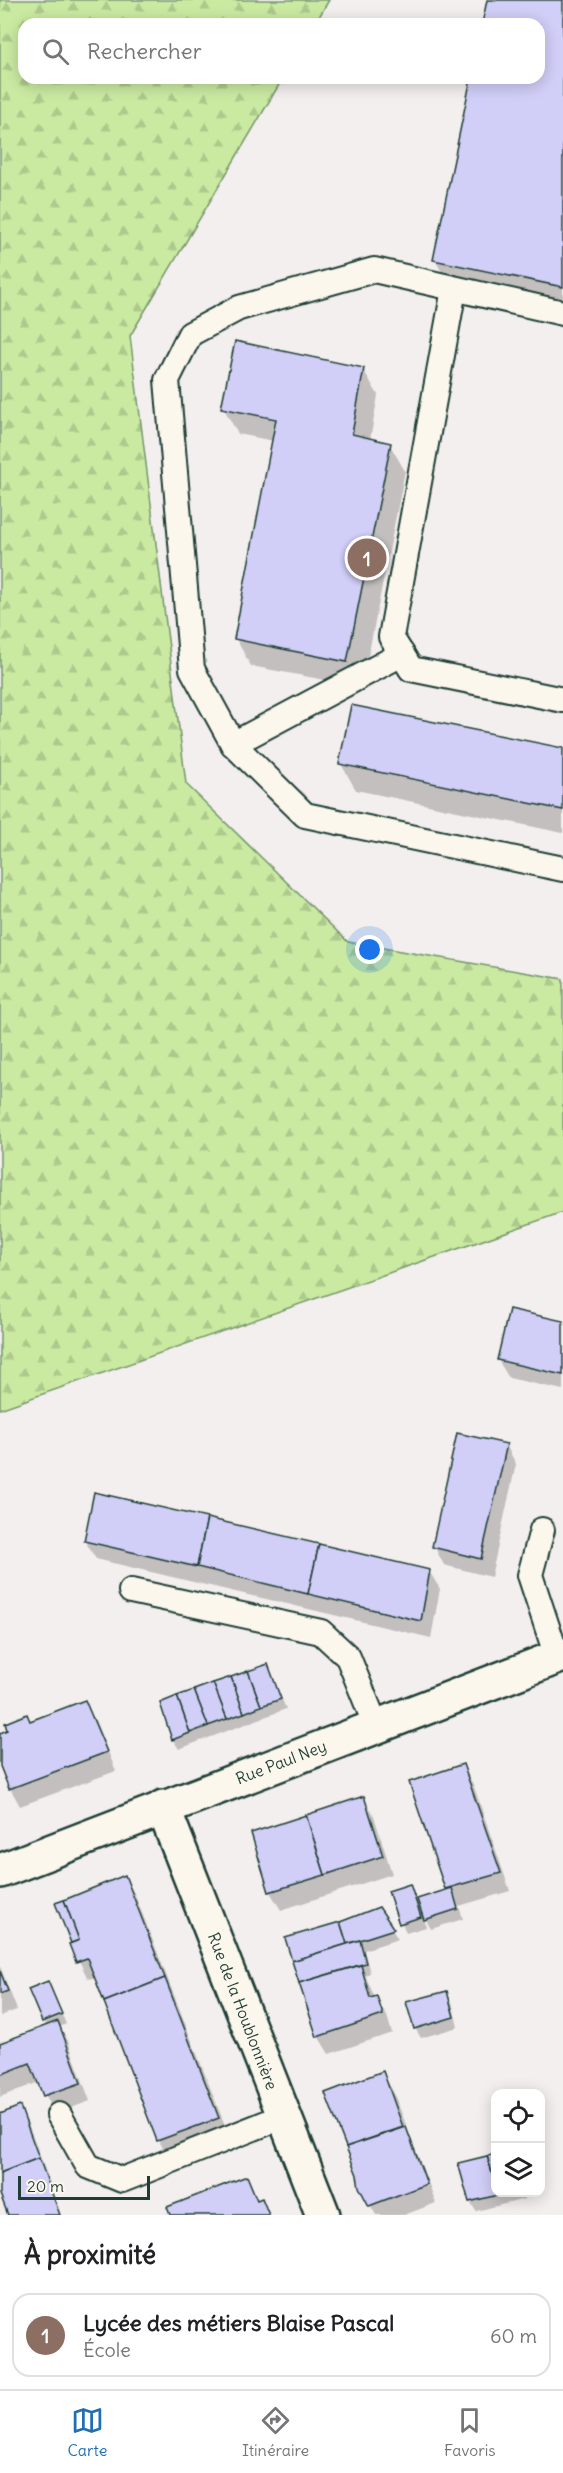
<!DOCTYPE html>
<html lang="fr">
<head>
<meta charset="utf-8">
<style>
  :root { --surface:#fff; --page:#f2f2f2; --text:#202124; --muted:#757577; --line:#e0e0e0; --accent:#1f6fb2 }
  body { margin:0; font-family:Delius,sans-serif; background:var(--page); color:var(--text) }
  .controls { position:absolute; right:18px; bottom:18px; display:grid; overflow:hidden; border-radius:12px; box-shadow:0 3px 15px #0003 }
  .controls button { width:54px; height:54px; display:grid; place-items:center; padding:0; border:0; border-bottom:2px solid var(--line); background:var(--surface); color:var(--text); font:30px sans-serif }
  .scale { position:absolute; left:18px; bottom:15px; width:132px; box-sizing:border-box; padding-left:6px; border:3px solid #1f3d34; border-top:0; font-size:16px; line-height:21px; white-space:nowrap; color:#1f3d34; -webkit-text-stroke:4px #fbf7ec; paint-order:stroke }
  .you { position:absolute; left:370px; top:950px; width:21px; height:21px; margin:-15px; border:4px solid #fff; border-radius:50%; background:#1a73e8; box-shadow:0 0 0 9px #1a73e833 }
  .badge { display:grid; place-items:center; width:39px; height:39px; border-radius:50%; background:var(--accent); color:#fff; font-size:20px; font-weight:700 }
  .pin { position:absolute; translate:-50% -50%; border:3px solid #fff; box-shadow:0 2px 6px #0006 }
  .list { margin:0; padding:0; list-style:none }
  h2 { display:flex; justify-content:space-between; align-items:center; height:78px; margin:0; padding:0 24px; font-size:26px }
  h2 small { font-size:20px; font-weight:400; color:var(--muted) }
  .list li { display:grid; grid-template-columns:39px 1fr auto; gap:18px; align-items:center; box-sizing:border-box; height:84px; margin:0 12px 12px; padding:0 12px; border:2px solid var(--line); border-radius:18px }
  .list b { display:block; font-size:22px; white-space:nowrap }
  .list p { margin:0; font-size:20px; white-space:nowrap; color:var(--muted) }
  .list em { font-size:20px; font-style:normal; color:var(--muted) }
  .icon { flex:none; width:33px; height:33px; fill:none; stroke:currentColor; stroke-width:2; stroke-linecap:round; stroke-linejoin:round }
  .map { position:relative; flex:none; width:563px; height:2215px; overflow:hidden }
  .search { position:absolute; background:var(--surface); box-shadow:0 3px 15px #0003; left:18px; right:18px; top:18px; height:66px; display:flex; align-items:center; gap:15px; box-sizing:border-box; padding:0 21px; border-radius:18px; color:var(--muted); font-size:22px }
  .sheet { height:174px; background:var(--surface) }
  nav { display:flex; justify-content:space-around; align-items:center; box-sizing:border-box; height:84px; border-top:2px solid var(--line); background:var(--surface); font-size:16px; color:var(--muted) }
  nav a { display:grid; justify-items:center; gap:3px }
  nav .on { color:var(--accent) }
  .map>svg:first-child { display:block }
</style>
</head>
<body>
<div class="map">
<svg width="563" height="2215" viewBox="0 0 563 2215">
  <defs>
    <pattern id="forest-firs" width="22" height="20" patternUnits="userSpaceOnUse" patternTransform="scale(1.5)"><rect width="22" height="20" fill="#caeaa2"/><path d="M5 1l3.5 6h-7zM16 11l3.5 6h-7z" fill="#adca8c"/></pattern>
  </defs>
  <rect width="100%" height="100%" fill="#f3efee"/>
  <filter id="ink" filterUnits="userSpaceOnUse"><feTurbulence type="fractalNoise" baseFrequency=".0167" numOctaves="2"/><feDisplacementMap in="SourceGraphic" scale="12" xChannelSelector="R" yChannelSelector="G"/><feConvolveMatrix kernelMatrix="1 2 1 2 8 2 1 2 1" color-interpolation-filters="sRGB"/></filter>
  <g filter="url(#ink)">
    <!-- forest -->
    <polygon fill="url(#forest-firs)" stroke="#74946b" stroke-width="1.5" points="0,0 329,0 315,24 24,24 24,78 283,78 130,336 186,784 348,942 563,979 563,1212 0,1409"/>
    <!-- shadow -->
    <g fill="#0003">
      <polygon points="488,0 563,0 563,310 450,286 435,260 472,78 539,78 539,24 483,24"/>
      <polygon points="363,369 378,395 370,440 390,445 405,471 362,687 251,666 236,639 274,441 238,434 223,407"/>
      <polygon points="563,750 563,833 356,790 341,764"/>
      <polygon points="563,1323 563,1390 509,1378 498,1360"/>
      <polygon points="506,1445 516,1464 491,1577 444,1565 434,1546"/>
      <polygon points="85,1541 429,1571 440,1589 431,1638 96,1559"/>
      <polygon points="268,1665 286,1709 179,1749 173,1740"/>
      <polygon points="84,1702 95,1720 116,1771 20,1806 10,1788 0,1762 0,1735"/>
      <polygon points="462,1766 473,1784 510,1891 459,1906 463,1919 431,1929 424,1916 426,1927 406,1933 390,1892 410,1886 417,1900 448,1891 411,1783"/>
      <polygon points="364,1798 374,1816 392,1874 281,1910 270,1892 253,1834"/>
      <polygon points="125,1877 135,1895 231,2141 172,2164 159,2141 96,1977 88,1979 71,1944"/>
      <polygon points="378,1908 398,1939 364,1950 370,1973 365,1975 375,1998 387,2016 392,2033 329,2054 318,2036 287,1939 340,1923"/>
      <polygon points="0,1966 17,2010 0,2016"/>
      <polygon points="48,1982 66,2024 60,2027 68,2041 90,2101 55,2114 39,2082 0,2097 0,2045 47,2027 44,2021"/>
      <polygon points="446,1992 452,2002 458,2027 421,2038 415,2028"/>
      <polygon points="382,2073 393,2091 436,2203 404,2215 376,2215 360,2187 359,2175 327,2094"/>
      <polygon points="19,2108 29,2126 62,2215 28,2126 25,2126 58,2215 10,2215 0,2189 0,2115"/>
      <polygon points="496,2155 496,2192 523,2192 525,2199 476,2211 470,2202 460,2164"/>
    </g>
    <!-- building -->
    <g fill="#d1cef7" stroke="#1f3d34" stroke-width="1.5">
      <polygon points="487,0 563,0 563,287 433,260 471,78 539,78 539,24 482,24"/>
      <polygon points="235,341 364,368 352,434 391,443 347,662 234,639 276,419 221,408"/>
      <polygon points="351,705 563,748 563,810 339,764"/>
      <polygon points="509,1309 563,1321 563,1375 497,1360"/>
      <polygon points="457,1433 507,1444 481,1559 432,1547"/>
      <polygon points="94,1492 207,1518 197,1567 84,1541"/>
      <polygon points="207,1518 319,1544 308,1594 197,1567"/>
      <polygon points="319,1544 430,1570 421,1621 308,1594"/>
      <polygon points="268,1664 281,1699 261,1706 248,1671"/>
      <polygon points="248,1671 261,1706 244,1713 231,1677"/>
      <polygon points="231,1677 244,1713 227,1719 213,1683"/>
      <polygon points="213,1683 227,1719 208,1726 194,1690"/>
      <polygon points="194,1690 208,1726 190,1733 177,1696"/>
      <polygon points="177,1696 190,1733 172,1740 160,1703"/>
      <polygon points="85,1700 107,1752 9,1789 0,1766 0,1733 7,1730 5,1723 27,1714 30,1721"/>
      <polygon points="463,1764 501,1873 445,1889 409,1782"/>
      <polygon points="364,1796 383,1856 325,1875 306,1815"/>
      <polygon points="306,1815 325,1875 269,1892 251,1833"/>
      <polygon points="125,1875 165,1978 104,2002 87,1958 76,1962 69,1944 79,1940 64,1900"/>
      <polygon points="410,1884 421,1917 399,1924 388,1891"/>
      <polygon points="452,1888 458,1909 424,1920 417,1899"/>
      <polygon points="64,1900 79,1940 71,1943 55,1903"/>
      <polygon points="379,1907 394,1929 347,1944 340,1922"/>
      <polygon points="340,1922 347,1944 292,1961 285,1938"/>
      <polygon points="360,1940 366,1963 299,1983 292,1961"/>
      <polygon points="361,1965 370,1998 377,1996 383,2015 317,2037 299,1983"/>
      <polygon points="0,1971 8,1991 0,1994"/>
      <polygon points="165,1978 219,2118 157,2141 104,2002"/>
      <polygon points="48,1981 62,2014 42,2022 28,1989"/>
      <polygon points="447,1991 454,2017 414,2029 406,2002"/>
      <polygon points="58,2021 81,2083 43,2096 30,2063 0,2075 0,2043"/>
      <polygon points="383,2071 403,2127 346,2147 325,2093"/>
      <polygon points="20,2106 39,2158 0,2173 0,2114"/>
      <polygon points="406,2127 427,2184 369,2206 359,2187 357,2175 346,2147"/>
      <polygon points="496,2154 496,2186 487,2156"/>
      <polygon points="487,2156 498,2195 469,2202 458,2163"/>
      <polygon points="39,2158 60,2215 8,2215 0,2194 0,2173"/>
      <polygon points="247,2176 257,2200 262,2198 269,2215 170,2215 167,2207"/>
    </g>
    <g fill="none" stroke-linecap="round" stroke-linejoin="round">
      <!-- service casing -->
      <g stroke="#1f3d34" stroke-width="28">
        <g id="service">
          <polyline points="454,289 391,637 411,669 563,700"/>
          <polyline points="563,313 374,270 239,308 190,334 167,380 192,669 233,744 305,815 563,869"/>
          <polyline points="233,744 402,654"/>
          <polyline points="542,1530 530,1575 557,1657"/>
          <polyline points="131,1591 321,1632 348,1657 376,1726"/>
          <polyline points="59,2115 88,2166 122,2180 284,2116"/>
        </g>
      </g>
      <!-- minor casing -->
      <g stroke="#1f3d34" stroke-width="38">
        <g id="minor">
          <polyline points="163,1807 323,2215"/>
          <polyline points="0,1871 563,1655"/>
        </g>
      </g>
      <!-- service -->
      <use href="#service" stroke="#fbf7ec" stroke-width="24"/>
      <!-- minor -->
      <use href="#minor" stroke="#fbf7ec" stroke-width="33"/>
    </g>
  </g>
  <g text-anchor="middle" stroke-width="6" stroke-linejoin="round" paint-order="stroke">
    <!-- street labels -->
    <g font-size="16" fill="#1f3d34" stroke="#fbf7ec">
      <text transform="translate(281 1762) rotate(-21)" y="6">Rue Paul Ney</text>
      <text transform="translate(243 2011) rotate(69)" y="6">Rue de la Houblonnière</text>
    </g>
  </g>
</svg>
<div class="controls">
<button><svg class="icon" aria-label="locate" viewBox="0 0 24 24"><circle cx="12" cy="12" r="6"/><path d="M12 2v4M12 18v4M2 12h4M18 12h4"/></svg></button>
<button><svg class="icon" aria-label="layers" viewBox="0 0 24 24"><path d="M12 4l9 5-9 5-9-5zM3 14l9 5 9-5"/></svg></button>
</div>
<div class="scale">20 m</div>
<div class="you"></div>
<div class="pin badge" style="left:367px;top:558px;background:#8d6e63">1</div>
<div class="search"><svg class="icon" aria-label="search" viewBox="0 0 24 24"><circle cx="10" cy="10" r="6"/><path d="M15 15l6 6"/></svg>Rechercher</div>
</div>
<section class="sheet">
<h2>À proximité<small></small></h2>
<ul class="list">
<li><span class="badge" style="background:#8d6e63">1</span><div><b>Lycée des métiers Blaise Pascal</b><p>École</p></div><em>60 m</em></li>
</ul>
</section>
<nav>
<a class="on"><svg class="icon" aria-label="map" viewBox="0 0 24 24"><path d="M3 6l6-2 6 2 6-2v14l-6 2-6-2-6 2zM9 4v14M15 6v14"/></svg>Carte</a>
<a><svg class="icon" aria-label="directions" viewBox="0 0 24 24"><path d="M12 3l9 9-9 9-9-9zM9 14v-3h6M13 9l2 2-2 2"/></svg>Itinéraire</a>
<a><svg class="icon" aria-label="saved" viewBox="0 0 24 24"><path d="M7 4h10v16l-5-4-5 4z"/></svg>Favoris</a>
</nav>
</body>
</html>
